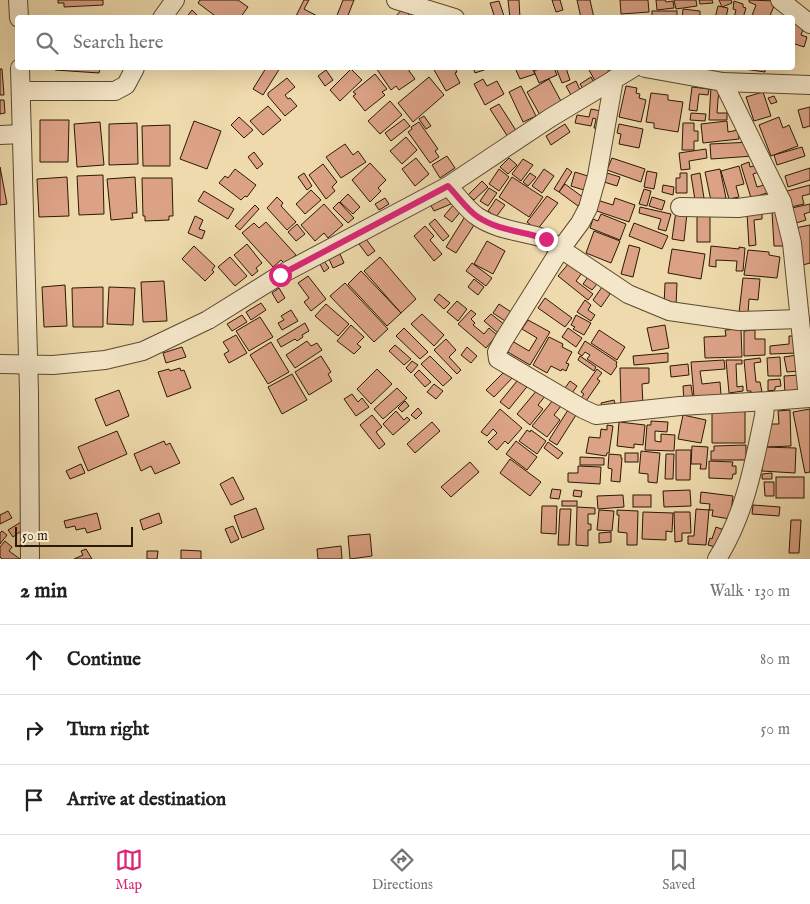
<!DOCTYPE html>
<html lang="en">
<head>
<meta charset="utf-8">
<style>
  :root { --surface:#fff; --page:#f2f2f2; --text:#202124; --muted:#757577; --line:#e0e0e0; --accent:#db2777 }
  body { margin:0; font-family:"IM FELL English",serif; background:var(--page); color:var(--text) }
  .scale { position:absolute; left:15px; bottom:12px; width:118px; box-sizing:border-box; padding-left:5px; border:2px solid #2d1904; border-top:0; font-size:14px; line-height:18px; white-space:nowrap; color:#2d1904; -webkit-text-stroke:4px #f4e7c9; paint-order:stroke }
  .stop { position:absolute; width:15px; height:15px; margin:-11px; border:4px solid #db2777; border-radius:50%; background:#fff }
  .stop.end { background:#db2777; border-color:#fff; box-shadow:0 1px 5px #0008 }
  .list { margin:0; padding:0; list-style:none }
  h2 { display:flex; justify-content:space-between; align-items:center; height:65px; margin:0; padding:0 20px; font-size:21px }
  h2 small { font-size:16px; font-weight:400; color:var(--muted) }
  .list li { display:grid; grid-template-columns:32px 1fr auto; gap:15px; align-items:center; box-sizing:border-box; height:70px; padding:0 20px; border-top:1px solid var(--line) }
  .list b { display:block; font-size:19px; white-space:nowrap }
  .list em { font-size:16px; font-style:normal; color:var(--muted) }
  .icon { flex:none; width:28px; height:28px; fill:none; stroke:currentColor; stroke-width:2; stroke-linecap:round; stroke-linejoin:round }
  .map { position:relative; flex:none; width:810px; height:559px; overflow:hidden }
  .search { position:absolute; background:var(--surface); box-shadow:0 5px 20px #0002; left:15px; right:15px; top:15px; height:55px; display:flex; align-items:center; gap:12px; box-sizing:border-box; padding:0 18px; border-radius:5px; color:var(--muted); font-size:19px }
  .sheet { height:275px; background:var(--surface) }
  nav { display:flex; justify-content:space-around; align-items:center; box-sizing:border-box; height:70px; border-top:1px solid var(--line); background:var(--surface); font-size:14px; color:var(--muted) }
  nav a { display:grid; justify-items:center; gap:2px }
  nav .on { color:var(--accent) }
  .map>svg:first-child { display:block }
</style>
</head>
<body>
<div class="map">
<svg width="810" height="559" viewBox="0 0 810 559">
  <rect width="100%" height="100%" fill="#eedaac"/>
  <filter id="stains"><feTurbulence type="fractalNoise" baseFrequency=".004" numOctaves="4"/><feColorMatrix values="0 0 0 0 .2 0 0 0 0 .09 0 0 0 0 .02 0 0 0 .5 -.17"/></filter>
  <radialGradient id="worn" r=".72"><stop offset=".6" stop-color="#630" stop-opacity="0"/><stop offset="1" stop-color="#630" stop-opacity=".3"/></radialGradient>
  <!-- building -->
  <g fill="#dca286" stroke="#2d1904">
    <polygon points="58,0 103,0 103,5 64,7 64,3 58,3"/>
    <polygon points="200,0 238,0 248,7 240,18 218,18 198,3"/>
    <polygon points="304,0 309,0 304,9 321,18 299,18 296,16"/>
    <polygon points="343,0 354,0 347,18 336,18"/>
    <polygon points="508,0 519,0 520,18 510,18"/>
    <polygon points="552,0 560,0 563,10 556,12"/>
    <polygon points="577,0 590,0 594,18 581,18"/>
    <polygon points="620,0 648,0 649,12 621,14"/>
    <polygon points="656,0 665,0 666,2 673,1 674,8 657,10"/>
    <polygon points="674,0 696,0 697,6 676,9"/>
    <polygon points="699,0 712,0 713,3 700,4"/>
    <polygon points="719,0 731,0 732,3 722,7"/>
    <polygon points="749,0 776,1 769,18 751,18 756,5 749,2"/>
    <polygon points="499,1 504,16 495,18 490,3"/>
    <polygon points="734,1 743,4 743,7 746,8 743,18 734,18 736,10 733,9"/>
    <polygon points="406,5 412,11 407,16 409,18 394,18"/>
    <polygon points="718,6 728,8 726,18 715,18"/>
    <polygon points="683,9 700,11 700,18 682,18"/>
    <polygon points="192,10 200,18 186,18"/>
    <rect x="652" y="11" width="25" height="7"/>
    <polygon points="792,18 797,20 796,24 804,27 801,35 807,37 804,47 792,43"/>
    <polygon points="56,68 100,68 99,73 55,70"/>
    <polygon points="266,68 280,68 263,95 253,89"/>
    <polygon points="376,68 407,68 415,79 399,90 396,86 391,90"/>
    <polygon points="433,68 455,68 457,72 455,73 460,83 446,91"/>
    <polygon points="473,68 490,68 475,73"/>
    <polygon points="515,68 532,68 535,74 520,79"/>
    <polygon points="538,68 554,68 557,75 539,83 534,71 539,69"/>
    <polygon points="556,68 566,68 570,80 562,83"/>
    <polygon points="588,68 607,68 610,74 595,81"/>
    <polygon points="745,68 765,68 765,72 744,69"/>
    <polygon points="0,69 2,69 4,95 0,95"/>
    <polygon points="351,69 362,80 340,101 330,90"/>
    <polygon points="326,70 333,80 325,86 318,76"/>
    <polygon points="375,74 387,89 382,92 385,95 365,111 353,96 356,94 353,92"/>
    <polygon points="429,77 444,95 413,122 398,103"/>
    <polygon points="591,77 594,83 583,89 580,84"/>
    <polygon points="287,78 295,87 285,95 288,99 290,98 297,106 285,116 268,96 268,93"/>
    <polygon points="483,79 487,86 497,81 504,94 485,105 474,84"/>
    <polygon points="549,79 562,103 540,115 527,92"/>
    <polygon points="576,81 581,92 572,97 566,86"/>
    <polygon points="521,86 536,116 523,122 509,92"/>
    <polygon points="626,86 637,88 636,93 640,94 639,98 646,100 641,122 619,117"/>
    <polygon points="711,86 719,87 717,113 727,113 727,120 709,120"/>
    <polygon points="692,87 709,89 708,95 699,94 697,111 689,110"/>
    <polygon points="763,92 771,116 754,121 746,97"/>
    <polygon points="651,93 668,95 668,100 683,102 678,132 654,128 654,123 646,122"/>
    <polygon points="774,96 777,102 771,104 768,98"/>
    <polygon points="0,100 4,100 5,113 0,114"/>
    <polygon points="390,101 402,115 380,134 368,121"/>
    <polygon points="499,104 517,132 508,137 490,109"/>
    <polygon points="268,106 281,120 263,135 250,121"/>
    <polygon points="810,107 810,126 803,128 798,110"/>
    <polygon points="591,109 601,111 603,129 594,128 596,119 593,118 591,126 575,123 577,115 589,117"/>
    <polygon points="691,113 706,114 705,121 690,120"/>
    <polygon points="424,116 431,126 426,129 419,119"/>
    <polygon points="239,117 253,130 244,138 231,125"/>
    <polygon points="779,117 783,128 789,125 798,146 771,156 759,125"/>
    <polygon points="404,119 410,126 391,141 385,133"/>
    <polygon points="40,120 69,120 68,162 40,162"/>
    <polygon points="194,121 221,131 207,169 180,159"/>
    <polygon points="727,121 728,132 738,130 739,139 703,143 701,124"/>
    <polygon points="100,122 104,165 77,167 74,124"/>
    <polygon points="419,122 438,149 435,151 439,157 430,163 408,132 412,129 411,127"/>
    <polygon points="137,123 138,164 109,165 109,124"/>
    <polygon points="683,123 694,123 694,131 698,131 698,141 694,141 694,150 682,150"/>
    <polygon points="565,124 570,132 551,145 546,136"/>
    <polygon points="619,124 643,129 639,148 619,144 621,134 617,133"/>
    <polygon points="170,125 170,166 143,166 142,126"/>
    <polygon points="406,137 417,150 402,164 390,151"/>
    <polygon points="752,142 753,156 711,159 710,144"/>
    <polygon points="345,144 353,155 358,151 366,162 341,178 326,157"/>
    <polygon points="802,147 805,156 777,165 774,155"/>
    <polygon points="706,149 707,158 689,161 690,169 681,170 679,153"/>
    <polygon points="254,152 263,164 257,169 248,157"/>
    <polygon points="447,156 455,168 440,178 432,165"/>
    <polygon points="416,158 429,174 415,186 402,169"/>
    <polygon points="509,158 517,165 508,174 500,167"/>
    <polygon points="612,158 645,169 641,182 607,170"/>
    <polygon points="523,159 533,165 521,181 512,174"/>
    <polygon points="749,162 750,167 760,164 762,171 753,174 757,187 768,184 770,192 751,198 741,165"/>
    <polygon points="370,163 386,180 378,188 381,191 370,202 352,180"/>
    <polygon points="323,164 337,182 332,187 335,191 326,199 309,175"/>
    <polygon points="739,166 744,184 736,186 739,197 729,199 721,171"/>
    <polygon points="0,167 7,204 0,205"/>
    <polygon points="567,168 572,172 559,192 554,189"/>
    <polygon points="810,168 810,180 788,187 785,176"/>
    <polygon points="235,169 256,185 247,197 245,196 241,200 219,183 225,176 228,178"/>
    <polygon points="499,169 509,177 499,191 489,184"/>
    <polygon points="544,169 554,176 542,193 532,186"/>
    <polygon points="720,169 726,198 711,201 705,172"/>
    <polygon points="647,171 657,173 654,189 644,187"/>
    <polygon points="575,172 594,178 590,192 571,186"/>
    <polygon points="304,173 312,186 307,190 298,177"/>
    <polygon points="530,173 536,177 528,186 523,182"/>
    <polygon points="607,173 620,177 617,186 604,182"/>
    <polygon points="680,173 687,173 687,193 676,193 676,178 680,178"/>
    <polygon points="700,173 704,198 695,200 691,175"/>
    <polygon points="103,175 104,214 79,215 77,176"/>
    <polygon points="67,177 69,216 39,217 37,179"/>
    <polygon points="135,177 137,213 132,213 133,218 111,220 107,179"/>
    <polygon points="512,177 543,197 529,217 499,197"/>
    <polygon points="142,178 172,178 173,216 169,216 169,220 145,221 145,216 143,216"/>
    <polygon points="482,181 488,187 474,200 468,195"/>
    <polygon points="565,184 584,198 578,206 559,192"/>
    <polygon points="663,185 674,187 673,195 662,192"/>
    <polygon points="810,185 810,194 802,196 804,204 791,207 787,191"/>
    <polygon points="489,188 497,193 488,206 480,201"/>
    <polygon points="644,189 651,191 647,206 639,204"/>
    <polygon points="311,190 321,200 305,214 296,204"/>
    <polygon points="204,191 234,209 228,219 198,201"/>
    <polygon points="348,194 360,207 353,214 340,202"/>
    <polygon points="447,196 451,204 434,211 430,204"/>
    <polygon points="547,196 558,203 537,230 527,222"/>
    <polygon points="277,197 283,203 281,206 296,222 287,230 267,208"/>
    <polygon points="652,197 665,201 662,210 649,206"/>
    <polygon points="385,198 389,204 379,210 375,204"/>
    <polygon points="615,198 635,205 629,222 594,210 597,200 613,205"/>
    <polygon points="496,199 505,205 496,217 488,211"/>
    <polygon points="339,202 354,218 348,223 333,208"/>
    <polygon points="324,204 343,225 328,238 324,233 315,241 301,225"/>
    <polygon points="454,204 462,210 452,222 444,216"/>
    <polygon points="810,204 810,212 804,214 806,220 796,223 792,208"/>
    <polygon points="255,205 259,209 240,230 235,226"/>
    <polygon points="640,207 671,214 666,231 658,229 661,219 639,213"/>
    <rect x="697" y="210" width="13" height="32"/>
    <polygon points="676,211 687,213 684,241 672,239"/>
    <polygon points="781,211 784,246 774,246 772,212"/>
    <polygon points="762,213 762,219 754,220 756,245 749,246 747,214"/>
    <polygon points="601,214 626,224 620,240 590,228 593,219 598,221"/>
    <polygon points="466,215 476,222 456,253 446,247"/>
    <polygon points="195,216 203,220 199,229 205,231 202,239 188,233"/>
    <polygon points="435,219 449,236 443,241 429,224"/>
    <polygon points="266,222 296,255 285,264 281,260 273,267 242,233 254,223 259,228"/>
    <polygon points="634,223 668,236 662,249 629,236"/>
    <polygon points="297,224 305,234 296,241 288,232"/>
    <polygon points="810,225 810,263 803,265 795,228"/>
    <polygon points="425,226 434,236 430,240 442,254 434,261 414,236"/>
    <polygon points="594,231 620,241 611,263 586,253"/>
    <polygon points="366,239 375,251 368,256 359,244"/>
    <polygon points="487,241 505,251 493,274 474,264"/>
    <polygon points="247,244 262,263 256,268 258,271 252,276 234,255"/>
    <polygon points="629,245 640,248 633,277 621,274"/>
    <polygon points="194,246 215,266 212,270 214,272 205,281 182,259"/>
    <polygon points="711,246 739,249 739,247 745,248 743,271 736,271 737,261 716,260 716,267 709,266"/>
    <polygon points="672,249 705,254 701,279 668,273"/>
    <polygon points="748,250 769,252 769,255 780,257 777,278 744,275"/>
    <polygon points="340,254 344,263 333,268 329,259"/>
    <polygon points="230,257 247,276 235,286 218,267"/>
    <polygon points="380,257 416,299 401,313 364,271"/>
    <polygon points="324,261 329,268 324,272 320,264"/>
    <polygon points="472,263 492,278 486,286 466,271"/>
    <polygon points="569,263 582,273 576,281 593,294 588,300 558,276"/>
    <polygon points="361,271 401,313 387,326 348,284"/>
    <polygon points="308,276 326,299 311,311 304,302 309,298 298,283"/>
    <polygon points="588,277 597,284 592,290 583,284"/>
    <polygon points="743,278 760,279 758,300 749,299 748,314 739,313"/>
    <polygon points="474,279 484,287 478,295 468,287"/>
    <polygon points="164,281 167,321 143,322 141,282"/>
    <polygon points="345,283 388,329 374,342 330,296"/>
    <polygon points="665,283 677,283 676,306 664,306"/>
    <polygon points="65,285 67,326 44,327 42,287"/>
    <polygon points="103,287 103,327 73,327 72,288"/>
    <polygon points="109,287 135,288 133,325 107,324"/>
    <polygon points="602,287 610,294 601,307 593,300"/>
    <polygon points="279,288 285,298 278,303 272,293"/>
    <polygon points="439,294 450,303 444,309 434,300"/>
    <polygon points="545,298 572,318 565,327 538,308"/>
    <polygon points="585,300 591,305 588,310 595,315 591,321 577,312"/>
    <polygon points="457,301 467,309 458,321 447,312"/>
    <polygon points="261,303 266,310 251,320 246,312"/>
    <polygon points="326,304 349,324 338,336 315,316"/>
    <polygon points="499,304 514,314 508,323 493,313"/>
    <polygon points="291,310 298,321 282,330 278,323 284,320 281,316"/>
    <polygon points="471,310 476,314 471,319 475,323 473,325 484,334 489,328 497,335 486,348 458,324"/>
    <polygon points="422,314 444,335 434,346 411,324"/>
    <polygon points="491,314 505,325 498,333 484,321"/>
    <polygon points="242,315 247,322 232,331 227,324"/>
    <polygon points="576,315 591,323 584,335 573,329 575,327 571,325"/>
    <polygon points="260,317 273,337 249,351 236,331"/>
    <polygon points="528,320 550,332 530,365 506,351 512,341 529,351 537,338 522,329"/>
    <polygon points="305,323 309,331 302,335 303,337 297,341 295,339 281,347 277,340"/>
    <polygon points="351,325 364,337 357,344 361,347 354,354 337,341"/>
    <polygon points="665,325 669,348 652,351 647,328"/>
    <polygon points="404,328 428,352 420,359 396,336"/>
    <polygon points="568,328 582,338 576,347 562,337"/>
    <polygon points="741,329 742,357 705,358 704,337 726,336 725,330"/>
    <polygon points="599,330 625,347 617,360 591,343"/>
    <polygon points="755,330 755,339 765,339 765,355 744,356 744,331"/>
    <polygon points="236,335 247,353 229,363 224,354 229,351 223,342"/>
    <polygon points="789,336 796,336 797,353 770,354 770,346 789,344"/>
    <polygon points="549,337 563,344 562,347 572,352 566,363 569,364 566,371 562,369 561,371 551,366 547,373 533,365"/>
    <polygon points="446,339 456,350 449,357 461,370 457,374 434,350"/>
    <polygon points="307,341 311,346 317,343 322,350 295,368 286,355"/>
    <polygon points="585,341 617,362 616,365 617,366 611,375 587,359 590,355 585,352 582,356 578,353"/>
    <polygon points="271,342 289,372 268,384 250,355"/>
    <polygon points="395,345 411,359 404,365 389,351"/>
    <polygon points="182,347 186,357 166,363 163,353"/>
    <polygon points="467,347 477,356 471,363 461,355"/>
    <polygon points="668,353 668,362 634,365 633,356"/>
    <polygon points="797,355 799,371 787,372 784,357"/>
    <polygon points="321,356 331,372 328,374 332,381 309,395 295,372"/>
    <polygon points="430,356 452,378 443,386 421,364"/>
    <polygon points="580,356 596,367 594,371 578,360"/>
    <polygon points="780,357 781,376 768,376 767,358"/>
    <polygon points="760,358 761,362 754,363 756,382 760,382 762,392 751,393 751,391 747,391 744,360"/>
    <polygon points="724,360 725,369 700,371 702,384 720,382 721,395 694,397 691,362"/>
    <polygon points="726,360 742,360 742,364 736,364 737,387 743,386 743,391 729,393"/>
    <polygon points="412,361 418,365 411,373 406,368"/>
    <polygon points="688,364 689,375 671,377 670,366"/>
    <polygon points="510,366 517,373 494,397 486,390"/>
    <polygon points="180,368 181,371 184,370 191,388 167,397 158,372 169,369 170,371"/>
    <polygon points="620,368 649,368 649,383 642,384 643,406 621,406"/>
    <polygon points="377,369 392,384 371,404 357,389"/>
    <polygon points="597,369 602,373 597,379 600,381 586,401 581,398 584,394 581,392"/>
    <polygon points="419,370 431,382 425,387 414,375"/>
    <polygon points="292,374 307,400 282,414 268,387"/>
    <polygon points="800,375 801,393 785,394 784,376"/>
    <polygon points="521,376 530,383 509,409 500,402"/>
    <polygon points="780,379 781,386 775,387 775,390 768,391 768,380"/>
    <polygon points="570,381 577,386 572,393 565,388"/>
    <polygon points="434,384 443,391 436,399 427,392"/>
    <polygon points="691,385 693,399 684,401 683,386"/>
    <polygon points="397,388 407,398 383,419 374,409"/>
    <polygon points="538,389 546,395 538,405 543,409 530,425 517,414"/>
    <polygon points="119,390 129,416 106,426 95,399"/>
    <polygon points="352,394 358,402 362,398 369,407 356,416 344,399"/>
    <polygon points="553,400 561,406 554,415 560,420 547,437 532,426"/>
    <polygon points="614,400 616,408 603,410 601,403"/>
    <polygon points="405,401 409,406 402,412 398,408"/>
    <polygon points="418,408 422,413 416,419 411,415"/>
    <polygon points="500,409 522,428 508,444 505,441 497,450 488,442 497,433 493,429 487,436 481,432"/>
    <polygon points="810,409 810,472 805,473 793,412"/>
    <polygon points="568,410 576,415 557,445 549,440"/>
    <polygon points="790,410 791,446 767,447 766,424 779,424 778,411"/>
    <polygon points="396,411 404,420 407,417 410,420 393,435 383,424"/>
    <polygon points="745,411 745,443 712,443 712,412"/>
    <polygon points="372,415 382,427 376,432 385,444 379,449 360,425"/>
    <polygon points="683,415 706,420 701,443 678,439"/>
    <polygon points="651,421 668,422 667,432 655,431 655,441 661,442 661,434 675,435 674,451 645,450 647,425 651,425"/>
    <polygon points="432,422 440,431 415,453 407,444"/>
    <polygon points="619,422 645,425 643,445 634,444 634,448 617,446"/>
    <polygon points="607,425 613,426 609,453 607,453 606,456 586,453 589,437 600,438 601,429 607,430"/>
    <polygon points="527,430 530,432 531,430 546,441 537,454 519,441"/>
    <polygon points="117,431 127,454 88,471 78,447"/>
    <polygon points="164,441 166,445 170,443 180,463 155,474 151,466 141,471 134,454"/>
    <polygon points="516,441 537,457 527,470 506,454"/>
    <polygon points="548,442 563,453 558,459 544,448"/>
    <polygon points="746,445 746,460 711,460 711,451 714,451 714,446"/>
    <polygon points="692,446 708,447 706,469 700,469 701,464 691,464"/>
    <polygon points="763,447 796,448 795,473 762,471"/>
    <polygon points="676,450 691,450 690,480 676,480"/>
    <polygon points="641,451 660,453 657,483 648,482 648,474 639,473"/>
    <rect x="625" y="453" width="13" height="9"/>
    <polygon points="609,454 621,455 621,458 622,458 620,482 611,481 612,469 608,468"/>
    <polygon points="666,454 674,454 673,479 665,479"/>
    <polygon points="580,457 604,458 604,465 580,465"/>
    <polygon points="510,459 541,482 530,496 500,473"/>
    <polygon points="709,461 733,462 732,466 736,466 736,474 733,474 732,479 709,478"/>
    <polygon points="470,462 479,472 451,497 441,487"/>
    <polygon points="81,464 85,473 70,479 66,471"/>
    <polygon points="578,466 601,467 600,484 568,482 568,473 578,473"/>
    <polygon points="772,473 772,479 762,479 762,474"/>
    <polygon points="233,477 244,499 231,505 220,484"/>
    <rect x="776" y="477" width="28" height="21"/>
    <polygon points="764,482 774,482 774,496 765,496"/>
    <polygon points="552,489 561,490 559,499 550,498"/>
    <polygon points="574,490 582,491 581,497 573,496"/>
    <polygon points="690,490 691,506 664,507 663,491"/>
    <polygon points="701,492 733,496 730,519 712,516 713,510 709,510 710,504 700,503"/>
    <polygon points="623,495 624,507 598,509 597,496"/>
    <rect x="633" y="495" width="18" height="12"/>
    <rect x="562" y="501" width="15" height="5"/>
    <polygon points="753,505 780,507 779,516 752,514"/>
    <polygon points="542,506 557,506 556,534 541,533"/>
    <polygon points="577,507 595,508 595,514 588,514 588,524 591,524 591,530 588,530 588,546 576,545"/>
    <polygon points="256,508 264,529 242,538 234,516"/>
    <polygon points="560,509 571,509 569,545 558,545"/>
    <polygon points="696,509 709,510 706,545 688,544 688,536 694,536"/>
    <polygon points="599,510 614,511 612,531 597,530"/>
    <polygon points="617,510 638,511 637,545 627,545 627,533 618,532 619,515 617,515"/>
    <polygon points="8,511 12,518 0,524 0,515"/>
    <polygon points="643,512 673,513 672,532 666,531 666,540 642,539"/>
    <polygon points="674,512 690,512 691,533 682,533 682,541 675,542"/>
    <polygon points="97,513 101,529 87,533 85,528 76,530 75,526 66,528 64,521"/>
    <polygon points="159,513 162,523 143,530 140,520"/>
    <polygon points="791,520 801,520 799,553 789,553"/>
    <polygon points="21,522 25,528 13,537 8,530"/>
    <polygon points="233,526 239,539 231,543 225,529"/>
    <polygon points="716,527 724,530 719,548 708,545 710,538 712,539"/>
    <polygon points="2,531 7,535 0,544 0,533"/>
    <polygon points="611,532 611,542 599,543 599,533"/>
    <polygon points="370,534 372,556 350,559 348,536"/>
    <polygon points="5,541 12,547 9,551 20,559 2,559 0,557 0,547"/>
    <polygon points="341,546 342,559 318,559 317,549"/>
    <polygon points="86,549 92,559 74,559 83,555 81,551"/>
    <polygon points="181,550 201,551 201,559 181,559"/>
    <polygon points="147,551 158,551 157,559 147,559"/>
  </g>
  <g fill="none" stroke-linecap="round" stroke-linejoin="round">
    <!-- minor casing -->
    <g stroke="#5d492e" stroke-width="20">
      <g id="minor">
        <polyline points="18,0 19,18"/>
        <polyline points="396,0 455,18"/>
        <polyline points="780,0 810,24"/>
        <polyline points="162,18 175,0"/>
        <polyline points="20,68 29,392 30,559"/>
        <polyline points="645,68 723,82 810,85"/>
        <polyline points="614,79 597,176 588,208 580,223 560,250 503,341 497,352 498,359 583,409 596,415 680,406 770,401"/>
        <polyline points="723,82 782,202 792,243 808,398"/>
        <polyline points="21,91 115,91 126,85 135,68"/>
        <polyline points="0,135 22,134"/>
        <path d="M 448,186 C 457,195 467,210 478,217 C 499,231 523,231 546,239 L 628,294 L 669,311 L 739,321 L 800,319"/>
        <polyline points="680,207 738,208 782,202"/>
        <polyline points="0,364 53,365 105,360 143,351 208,320 280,275 448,186 550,118 633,68"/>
        <path d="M 717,559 C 745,514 753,468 764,416 L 765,406 L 770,401 L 810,398"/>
      </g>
    </g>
    <!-- minor -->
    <use href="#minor" stroke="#f4e7c9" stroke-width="18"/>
  </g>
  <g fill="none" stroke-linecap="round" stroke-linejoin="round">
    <!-- route -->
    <path stroke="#db2777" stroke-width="6" d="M 280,275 L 448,186 C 457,195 467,210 478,217 C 499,231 523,231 546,239"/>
  </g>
  <rect width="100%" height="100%" filter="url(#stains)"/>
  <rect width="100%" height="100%" fill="url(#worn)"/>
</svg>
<div class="scale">50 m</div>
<div class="stop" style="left:280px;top:275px"></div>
<div class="stop end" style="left:546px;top:239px"></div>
<div class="search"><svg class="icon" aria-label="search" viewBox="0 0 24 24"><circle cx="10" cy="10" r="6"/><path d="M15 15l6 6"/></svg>Search here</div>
</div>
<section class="sheet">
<h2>2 min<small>Walk · 130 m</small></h2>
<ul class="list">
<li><svg class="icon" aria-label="ahead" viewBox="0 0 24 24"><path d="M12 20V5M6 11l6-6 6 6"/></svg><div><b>Continue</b></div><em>80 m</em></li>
<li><svg class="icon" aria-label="right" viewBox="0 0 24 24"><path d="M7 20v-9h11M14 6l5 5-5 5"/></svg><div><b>Turn right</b></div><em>50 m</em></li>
<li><svg class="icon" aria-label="arrive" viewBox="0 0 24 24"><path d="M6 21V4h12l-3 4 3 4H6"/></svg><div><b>Arrive at destination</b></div></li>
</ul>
</section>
<nav>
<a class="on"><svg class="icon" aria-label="map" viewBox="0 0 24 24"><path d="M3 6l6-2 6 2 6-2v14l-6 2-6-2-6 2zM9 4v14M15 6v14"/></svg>Map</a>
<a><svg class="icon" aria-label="directions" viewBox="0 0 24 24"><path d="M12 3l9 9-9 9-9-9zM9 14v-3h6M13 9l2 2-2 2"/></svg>Directions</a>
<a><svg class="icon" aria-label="saved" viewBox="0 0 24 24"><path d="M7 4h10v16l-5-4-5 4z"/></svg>Saved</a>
</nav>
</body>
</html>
